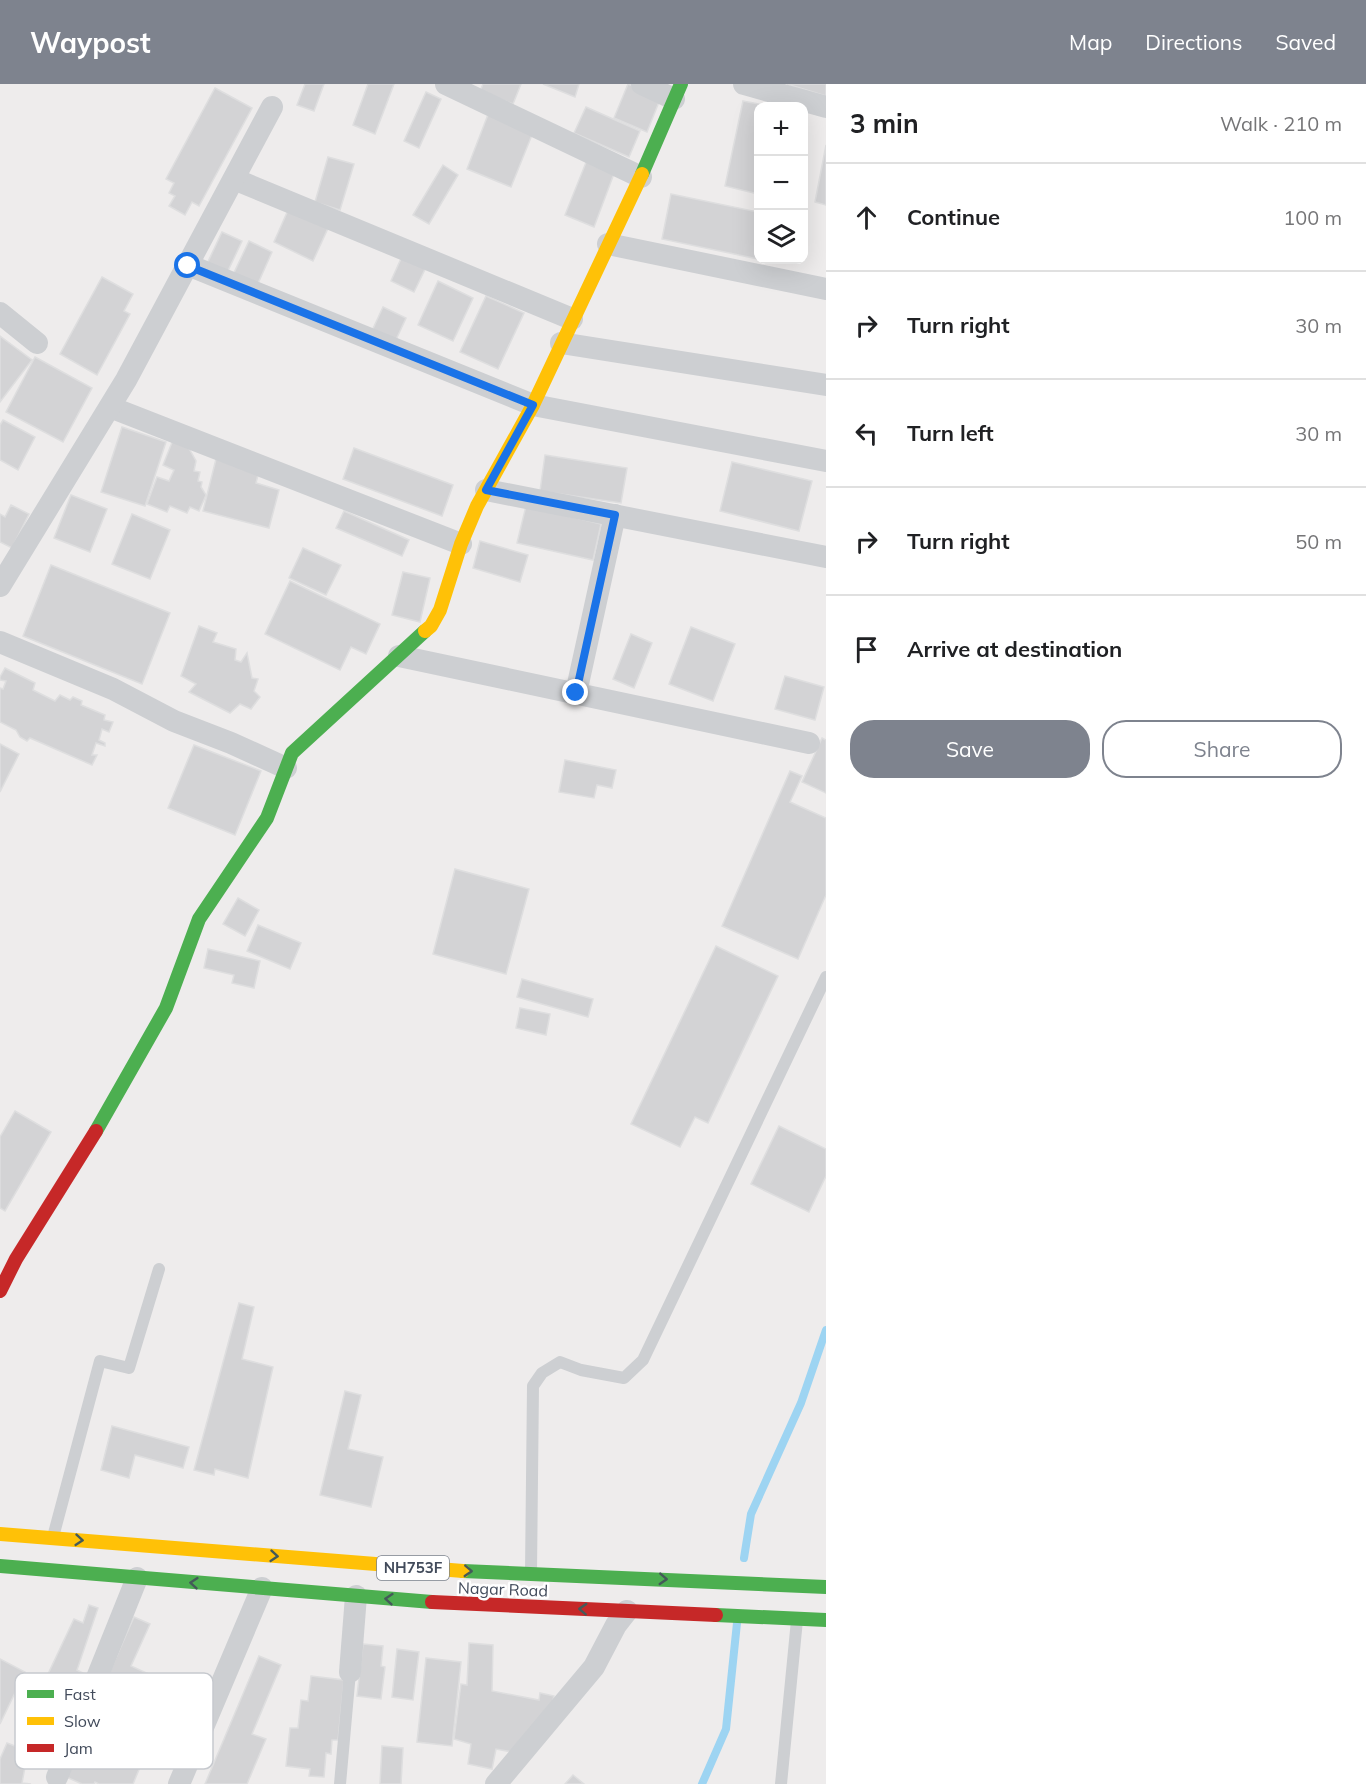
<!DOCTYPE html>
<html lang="en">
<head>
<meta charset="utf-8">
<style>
  :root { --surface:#fff; --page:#f2f2f2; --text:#202124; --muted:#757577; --line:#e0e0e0; --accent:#7e838e }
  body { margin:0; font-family:Mulish,sans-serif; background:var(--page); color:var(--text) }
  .controls { position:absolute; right:18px; top:18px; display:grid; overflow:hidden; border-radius:12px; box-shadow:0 6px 24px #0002 }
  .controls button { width:54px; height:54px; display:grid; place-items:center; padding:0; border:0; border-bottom:2px solid var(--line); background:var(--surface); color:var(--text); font:30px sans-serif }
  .stop { position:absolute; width:18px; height:18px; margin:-14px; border:4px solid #1a73e8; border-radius:50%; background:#fff }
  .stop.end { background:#1a73e8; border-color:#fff; box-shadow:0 2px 6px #0008 }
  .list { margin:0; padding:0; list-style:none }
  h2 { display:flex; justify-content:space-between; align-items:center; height:78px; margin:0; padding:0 24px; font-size:26px }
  h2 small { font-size:20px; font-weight:400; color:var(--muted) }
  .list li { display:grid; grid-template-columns:39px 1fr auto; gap:18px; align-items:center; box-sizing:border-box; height:108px; padding:0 24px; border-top:2px solid var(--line) }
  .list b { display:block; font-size:22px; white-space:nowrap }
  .list em { font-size:20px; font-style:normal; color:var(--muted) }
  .actions { display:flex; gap:12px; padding:18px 24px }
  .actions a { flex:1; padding:14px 0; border:2px solid var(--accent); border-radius:24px; text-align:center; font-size:21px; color:var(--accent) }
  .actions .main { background:var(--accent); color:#fff }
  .icon { flex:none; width:33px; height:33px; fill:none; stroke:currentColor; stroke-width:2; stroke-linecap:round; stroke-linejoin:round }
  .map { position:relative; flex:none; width:826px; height:1700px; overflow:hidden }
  header { display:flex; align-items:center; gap:36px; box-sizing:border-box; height:84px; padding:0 30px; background:var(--accent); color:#fff }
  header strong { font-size:28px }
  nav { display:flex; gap:33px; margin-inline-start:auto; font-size:21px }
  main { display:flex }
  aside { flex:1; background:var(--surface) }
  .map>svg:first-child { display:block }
</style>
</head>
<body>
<header>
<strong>Waypost</strong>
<nav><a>Map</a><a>Directions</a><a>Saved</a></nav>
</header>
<main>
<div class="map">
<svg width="826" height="1700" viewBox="0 0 826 1700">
  <rect width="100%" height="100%" fill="#eeecec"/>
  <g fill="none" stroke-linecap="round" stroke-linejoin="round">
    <!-- stream -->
    <g stroke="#9dd4f2" stroke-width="8">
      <polyline points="744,1474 751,1430 801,1319 826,1246"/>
      <polyline points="702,1700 726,1645 737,1539"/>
    </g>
  </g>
  <!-- building -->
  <g fill="#d3d3d5" stroke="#dededf" stroke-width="1.5">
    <polygon points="305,0 324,0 314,27 297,21"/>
    <polygon points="368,0 394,0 375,50 353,41"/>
    <polygon points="483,0 521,0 513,20 480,7"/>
    <polygon points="543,0 579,0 575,13"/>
    <polygon points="628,0 661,13 647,48 614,34"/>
    <polygon points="787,0 826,0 826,12"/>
    <polygon points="215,4 252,24 199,122 192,118 185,131 169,122 175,112 169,109 174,99 166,95"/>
    <polygon points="426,8 441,15 419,64 404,57"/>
    <polygon points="743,17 769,22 758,22 758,110 725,102"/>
    <polygon points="586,23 640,47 629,73 574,49"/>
    <polygon points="489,28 534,46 511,103 467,85"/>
    <polygon points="826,61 826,121 815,118"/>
    <polygon points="328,73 354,80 340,126 315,118"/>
    <polygon points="587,76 615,87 594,143 565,131"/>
    <polygon points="443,81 458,91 429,140 413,131"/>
    <polygon points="671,110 758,128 758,175 662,155"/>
    <polygon points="289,124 329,142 313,177 274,158"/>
    <polygon points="222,148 242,157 226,191 206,182"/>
    <polygon points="249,157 272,168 256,204 232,193"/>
    <polygon points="404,168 428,179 414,208 391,197"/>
    <polygon points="102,193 133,210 124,227 130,230 97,291 60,270"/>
    <polygon points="438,197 473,214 453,257 418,241"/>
    <polygon points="486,212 524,229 498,285 460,268"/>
    <polygon points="383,223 406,234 394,260 371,249"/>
    <polygon points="0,252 32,276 0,318"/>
    <polygon points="35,273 92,304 63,358 6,328"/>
    <polygon points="3,336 35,353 18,386 0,376 0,341"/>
    <polygon points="122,343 166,358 145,422 101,408"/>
    <polygon points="173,356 187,361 196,377 194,387 200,388 198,397 202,398 201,403 206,411 199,427 190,423 187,429 170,422 167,428 147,420 157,393 169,397 174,386 163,381"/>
    <polygon points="354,364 453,401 442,432 343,395"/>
    <polygon points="217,371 260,383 256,399 279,406 269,444 203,427"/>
    <polygon points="545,371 627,384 621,419 540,407"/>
    <polygon points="732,378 812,397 799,447 720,427"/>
    <polygon points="71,411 107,425 90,468 54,454"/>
    <polygon points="11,421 29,430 12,464 0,458 0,430 5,433"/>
    <polygon points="526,422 601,440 593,476 517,459"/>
    <polygon points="344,427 409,456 402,472 336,444"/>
    <polygon points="132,430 170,446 150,495 112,480"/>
    <polygon points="480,457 528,471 520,498 473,484"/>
    <polygon points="303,464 341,481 326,511 289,494"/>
    <polygon points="51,481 170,529 142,600 23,552"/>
    <polygon points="403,488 430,494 420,538 392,531"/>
    <polygon points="290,497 380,540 366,570 351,563 340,586 265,550"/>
    <polygon points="199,542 217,549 213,558 236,565 235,576 241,578 247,569 252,594 258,595 254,607 260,613 251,625 240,620 230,629 189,608 196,600 181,592"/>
    <polygon points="691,543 735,560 713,617 669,600"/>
    <polygon points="631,550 652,559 634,604 613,595"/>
    <polygon points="5,584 35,599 33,606 55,617 60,611 70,616 73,613 82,617 81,621 105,631 104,636 113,638 109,648 102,645 99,656 105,659 105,662 96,659 92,671 97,671 92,681 30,654 27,657 20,653 16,646 0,638 0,604 3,605 6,597 0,596 0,593"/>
    <polygon points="785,592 824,603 815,636 775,625"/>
    <polygon points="822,654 826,656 826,709 802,698"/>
    <polygon points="0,660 19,670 0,708"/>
    <polygon points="194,661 261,687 235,751 168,724"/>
    <polygon points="565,676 616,686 612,704 597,701 594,714 559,708"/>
    <polygon points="790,687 802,692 790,718 826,734 826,811 798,875 722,842"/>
    <polygon points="455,785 529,805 506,890 433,870"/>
    <polygon points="238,814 259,826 245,852 223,840"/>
    <polygon points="258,841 301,859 290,885 247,867"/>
    <polygon points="716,862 778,892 708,1039 695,1033 680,1063 631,1040"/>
    <polygon points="208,865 260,877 254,904 232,899 234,891 204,884"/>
    <polygon points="522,895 593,915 588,933 517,913"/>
    <polygon points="520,924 550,930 546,951 516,944"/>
    <polygon points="15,1027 51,1048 5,1127 0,1124 0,1053"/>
    <polygon points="779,1042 826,1065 826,1092 809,1128 751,1100"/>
    <polygon points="239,1219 254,1223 242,1275 273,1283 248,1394 215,1385 214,1391 194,1386"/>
    <polygon points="345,1307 361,1311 348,1365 383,1373 371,1423 320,1411"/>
    <polygon points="112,1342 189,1363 183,1384 135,1371 129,1394 101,1386"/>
    <polygon points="89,1521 98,1524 77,1586 85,1590 53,1657 23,1643 74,1535 83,1539"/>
    <polygon points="134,1533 150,1540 131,1582 188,1608 161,1670 148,1664 133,1700 99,1700 95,1698 94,1700 82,1700 64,1692"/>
    <polygon points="469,1559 493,1561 492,1607 539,1616 540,1609 554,1612 551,1624 512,1668 496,1665 492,1685 468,1680 471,1660 454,1655 461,1600 467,1601"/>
    <polygon points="363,1560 383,1562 381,1582 385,1583 381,1615 357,1612"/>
    <polygon points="397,1565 419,1568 413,1616 392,1613"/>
    <polygon points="259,1572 281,1581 252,1650 266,1655 247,1700 205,1700"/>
    <polygon points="426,1574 461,1578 452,1662 417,1658"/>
    <polygon points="0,1575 25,1588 0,1640"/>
    <polygon points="311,1592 344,1596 338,1656 332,1656 331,1670 326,1669 324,1693 309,1692 310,1685 286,1682 290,1644 298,1644 301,1616 308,1617"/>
    <polygon points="7,1659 28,1667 22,1699 31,1700 0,1700 0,1675"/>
    <polygon points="382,1662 403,1664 401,1700 380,1700"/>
    <polygon points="573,1691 584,1700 565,1700"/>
  </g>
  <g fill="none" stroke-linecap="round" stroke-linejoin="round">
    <!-- lane -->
    <g stroke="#cdcfd2" stroke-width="12">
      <polyline points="53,1453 100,1277 129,1284 159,1185"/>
      <polyline points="531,1488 533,1302 542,1289 560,1278 581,1286 624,1294 643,1276 826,893"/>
      <polyline points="340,1700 350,1588"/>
      <polyline points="781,1700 797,1536"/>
    </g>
    <!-- street -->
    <g stroke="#cdcfd2" stroke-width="22">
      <polyline points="446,0 641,93"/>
      <polyline points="642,0 674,15"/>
      <polyline points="744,0 826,23"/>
      <polyline points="234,95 572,235"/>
      <polyline points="608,160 826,205"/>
      <polyline points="188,181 533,321 826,377"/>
      <polyline points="0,229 37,259"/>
      <polyline points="561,259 826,301"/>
      <polyline points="110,323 461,460"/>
      <polyline points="486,406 826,473"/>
      <polyline points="0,502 126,296 272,23"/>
      <polyline points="0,558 113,605 174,637 231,659 286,684"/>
      <polyline points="399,572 809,659"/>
      <polyline points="576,609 615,431"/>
      <polyline points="350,1588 356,1512"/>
      <polyline points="57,1693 137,1494"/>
      <polyline points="179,1700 262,1504"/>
      <polyline points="496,1700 594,1583 616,1541 627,1527"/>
    </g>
    <!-- fast -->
    <g stroke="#4caf50" stroke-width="14">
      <polyline points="642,90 681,0"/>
      <polyline points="96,1047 166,924 199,835 267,734 292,669 425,547"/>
      <polyline points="0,1482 432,1518"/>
      <polyline points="463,1487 826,1503"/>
      <polyline points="716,1531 826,1536"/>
    </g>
    <!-- slow -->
    <g stroke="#ffc107" stroke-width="14">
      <polyline points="425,547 431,542 440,526 461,460 477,422 533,321 642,90"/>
      <polyline points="0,1450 463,1487"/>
    </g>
    <!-- jam -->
    <g stroke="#c62828" stroke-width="14">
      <polyline points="0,1207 16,1175 96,1047"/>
      <polyline points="432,1518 716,1531"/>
    </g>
  </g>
  <!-- one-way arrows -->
  <defs><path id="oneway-chevron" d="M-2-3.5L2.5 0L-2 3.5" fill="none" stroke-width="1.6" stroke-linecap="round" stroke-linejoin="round" transform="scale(1.5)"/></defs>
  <g stroke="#445a59">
    <use href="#oneway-chevron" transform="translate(79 1456) rotate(5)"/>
    <use href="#oneway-chevron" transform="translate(274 1472) rotate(5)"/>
    <use href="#oneway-chevron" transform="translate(468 1487) rotate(3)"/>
    <use href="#oneway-chevron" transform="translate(663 1495) rotate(3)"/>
    <use href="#oneway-chevron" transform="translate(194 1499) rotate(-175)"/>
    <use href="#oneway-chevron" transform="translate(389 1515) rotate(-175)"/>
    <use href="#oneway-chevron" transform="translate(583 1525) rotate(-177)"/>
  </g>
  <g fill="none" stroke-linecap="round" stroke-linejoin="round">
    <!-- route -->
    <polyline stroke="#1a73e8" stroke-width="8" points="188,182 533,321 486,406 615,431 576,609"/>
  </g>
  <g text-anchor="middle" stroke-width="5" stroke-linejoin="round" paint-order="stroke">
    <!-- shield labels -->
    <rect fill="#fff" stroke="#7b818c" stroke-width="1.5" x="377" y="1472" width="72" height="24" rx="4.5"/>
    <g font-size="15" font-weight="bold" fill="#424b5b">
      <text x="413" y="1489">NH753F</text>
    </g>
    <!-- street labels -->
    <g font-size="16" fill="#424b5b" stroke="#fff">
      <text transform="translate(503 1505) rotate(2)" y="6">Nagar Road</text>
    </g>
  </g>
  <!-- legend -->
  <rect x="15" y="1589" width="198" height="96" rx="9" fill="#fff" stroke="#c6c9ce" stroke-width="1.5"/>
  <rect x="27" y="1606" width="27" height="8" fill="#4caf50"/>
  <rect x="27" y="1633" width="27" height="8" fill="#ffc107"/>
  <rect x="27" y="1660" width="27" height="8" fill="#c62828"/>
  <g font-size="16" fill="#424b5b">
    <text x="64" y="1616">Fast</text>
    <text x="64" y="1643">Slow</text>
    <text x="64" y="1670">Jam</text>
  </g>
</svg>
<div class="controls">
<button>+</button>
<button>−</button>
<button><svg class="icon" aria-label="layers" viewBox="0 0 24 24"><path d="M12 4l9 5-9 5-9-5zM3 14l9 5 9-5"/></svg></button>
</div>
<div class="stop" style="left:188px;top:182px"></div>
<div class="stop end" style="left:576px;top:609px"></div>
</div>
<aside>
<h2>3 min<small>Walk · 210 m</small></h2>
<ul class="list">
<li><svg class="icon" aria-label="ahead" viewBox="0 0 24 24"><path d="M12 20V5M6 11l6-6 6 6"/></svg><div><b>Continue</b></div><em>100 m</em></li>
<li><svg class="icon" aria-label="right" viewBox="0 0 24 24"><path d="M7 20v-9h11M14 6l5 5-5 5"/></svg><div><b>Turn right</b></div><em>30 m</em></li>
<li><svg class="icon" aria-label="left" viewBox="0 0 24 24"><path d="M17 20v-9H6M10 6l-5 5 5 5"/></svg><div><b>Turn left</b></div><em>30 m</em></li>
<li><svg class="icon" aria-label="right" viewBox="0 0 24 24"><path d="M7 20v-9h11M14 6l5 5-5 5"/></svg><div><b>Turn right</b></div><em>50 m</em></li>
<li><svg class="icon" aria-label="arrive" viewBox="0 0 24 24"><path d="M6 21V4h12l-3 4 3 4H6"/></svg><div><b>Arrive at destination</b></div></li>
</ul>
<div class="actions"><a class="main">Save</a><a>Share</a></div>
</aside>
</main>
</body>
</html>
